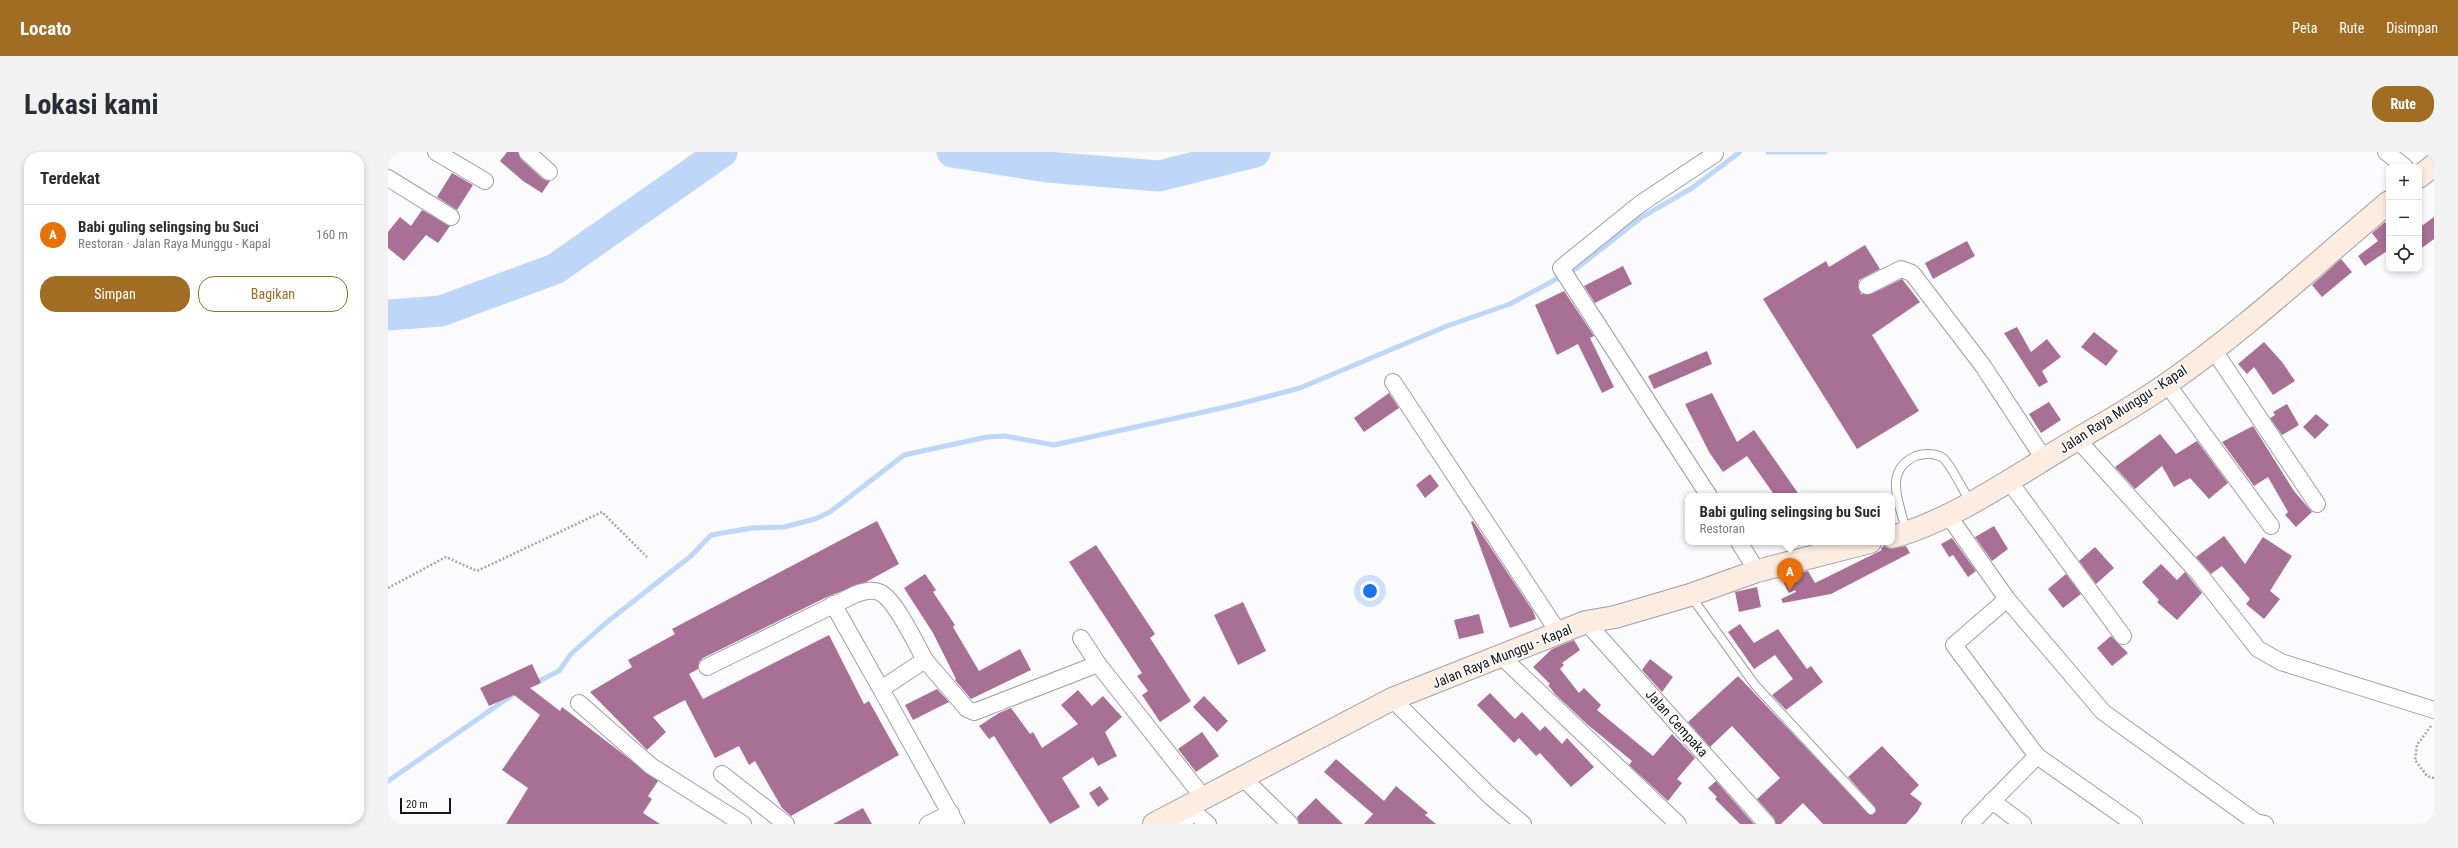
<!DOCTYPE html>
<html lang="id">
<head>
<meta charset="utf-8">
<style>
  :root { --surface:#fff; --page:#f2f2f3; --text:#2b2b33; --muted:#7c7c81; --line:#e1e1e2; --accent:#a06d23 }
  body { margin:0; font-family:"Roboto Condensed",sans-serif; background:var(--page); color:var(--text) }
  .controls { position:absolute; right:12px; top:12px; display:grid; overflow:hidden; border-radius:8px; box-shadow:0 2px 6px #0003 }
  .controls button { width:36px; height:36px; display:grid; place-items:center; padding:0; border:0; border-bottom:1px solid var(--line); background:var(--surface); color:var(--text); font:20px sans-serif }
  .scale { position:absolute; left:12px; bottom:10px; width:51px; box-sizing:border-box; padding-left:4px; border:2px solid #16151a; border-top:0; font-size:11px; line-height:14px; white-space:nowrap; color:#16151a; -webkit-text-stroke:3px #fff; paint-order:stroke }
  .you { position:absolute; left:982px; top:439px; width:14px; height:14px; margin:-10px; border:3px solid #fff; border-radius:50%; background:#1a73e8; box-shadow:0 0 0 6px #1a73e833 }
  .badge { display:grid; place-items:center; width:26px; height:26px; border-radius:50%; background:var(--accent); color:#fff; font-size:13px; font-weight:700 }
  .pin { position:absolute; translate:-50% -33px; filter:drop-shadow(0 1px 2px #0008) }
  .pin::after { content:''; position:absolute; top:21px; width:14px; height:12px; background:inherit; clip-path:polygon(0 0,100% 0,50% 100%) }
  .popup { position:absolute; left:1297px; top:341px; width:210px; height:52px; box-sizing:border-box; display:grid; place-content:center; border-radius:8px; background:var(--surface); filter:drop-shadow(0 1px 3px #0005); font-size:13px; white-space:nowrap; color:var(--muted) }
  .popup b { font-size:15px; color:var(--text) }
  .popup::after { content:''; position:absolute; left:50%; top:100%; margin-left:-8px; border:8px solid transparent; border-top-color:var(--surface) }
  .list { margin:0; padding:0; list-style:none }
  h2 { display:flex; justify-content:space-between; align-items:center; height:52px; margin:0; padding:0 16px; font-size:17px }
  h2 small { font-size:13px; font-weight:400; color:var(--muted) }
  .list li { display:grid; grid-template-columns:26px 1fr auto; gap:12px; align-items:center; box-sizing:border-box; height:60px; padding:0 16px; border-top:1px solid var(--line) }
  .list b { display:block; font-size:15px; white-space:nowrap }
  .list p { margin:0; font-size:13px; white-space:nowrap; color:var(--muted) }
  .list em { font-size:13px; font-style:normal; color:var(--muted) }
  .actions { display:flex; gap:8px; padding:12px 16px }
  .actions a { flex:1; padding:9px 0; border:1px solid var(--accent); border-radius:16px; text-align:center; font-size:14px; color:var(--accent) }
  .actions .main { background:var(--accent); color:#fff }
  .icon { flex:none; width:22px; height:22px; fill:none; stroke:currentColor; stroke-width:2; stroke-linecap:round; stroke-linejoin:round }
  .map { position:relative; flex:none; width:2046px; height:672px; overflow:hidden; border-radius:16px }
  header { display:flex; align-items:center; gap:24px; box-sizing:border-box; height:56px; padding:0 20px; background:var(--accent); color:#fff }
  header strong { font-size:19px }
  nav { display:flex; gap:22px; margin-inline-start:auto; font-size:14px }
  .intro { display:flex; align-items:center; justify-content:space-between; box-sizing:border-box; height:96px; padding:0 24px }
  h1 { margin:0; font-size:28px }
  .button { padding:10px 18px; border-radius:16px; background:var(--accent); color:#fff; font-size:14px; font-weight:700 }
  main { display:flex; gap:24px; padding:0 24px }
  aside { flex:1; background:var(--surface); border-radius:16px; box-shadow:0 2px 6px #0003 }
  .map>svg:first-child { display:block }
</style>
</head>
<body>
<header>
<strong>Locato</strong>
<nav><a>Peta</a><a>Rute</a><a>Disimpan</a></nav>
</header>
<div class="intro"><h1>Lokasi kami</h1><a class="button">Rute</a></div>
<main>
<aside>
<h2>Terdekat<small></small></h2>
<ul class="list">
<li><span class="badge" style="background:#e8710a">A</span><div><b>Babi guling selingsing bu Suci</b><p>Restoran · Jalan Raya Munggu - Kapal</p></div><em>160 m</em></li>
</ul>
<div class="actions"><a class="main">Simpan</a><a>Bagikan</a></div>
</aside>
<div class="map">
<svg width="2046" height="672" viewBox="0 0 2046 672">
  <rect width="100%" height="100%" fill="#fbfbfe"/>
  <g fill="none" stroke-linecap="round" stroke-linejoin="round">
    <!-- stream -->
    <g stroke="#bed7f8" stroke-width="5">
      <polyline points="1380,0 1437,0"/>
      <polyline points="147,531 171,519 183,502 219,470 303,404 323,383 364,376 396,375 427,367 442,360 516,303 599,285 617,284 666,293 847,253 912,236 1059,174 1122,152 1189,116 1254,65 1304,36 1352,0"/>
      <polyline points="0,629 126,542"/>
    </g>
    <!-- river -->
    <g stroke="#bed7f8" stroke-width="31">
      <polyline points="564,0 659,15 771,24 867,0"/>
      <polyline points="0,163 53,159 167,117 334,0"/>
    </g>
  </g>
  <!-- building -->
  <g fill="#a97096">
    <polygon points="119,0 130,0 133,7 155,27 162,29 154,41 135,29 112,9"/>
    <polygon points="64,21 85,33 69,58 49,45"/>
    <polygon points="34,58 62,74 50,91 38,83 16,109 0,96 0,80 12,65 23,74"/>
    <polygon points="2046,65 2046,87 2031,98 2031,76"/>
    <polygon points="1997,70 2001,75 2001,101 1999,99 1977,114 1970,104 1990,89 1984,81"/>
    <polygon points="1579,89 1587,104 1545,127 1537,111"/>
    <polygon points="1477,93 1492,117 1471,128 1470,134 1473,142 1483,142 1514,127 1532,150 1484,183 1531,259 1469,297 1375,147 1438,109 1441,115"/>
    <polygon points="1953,107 1964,120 1934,145 1924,133"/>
    <polygon points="1235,114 1244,132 1207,151 1196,134"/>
    <polygon points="1176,139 1206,184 1202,186 1226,235 1214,241 1190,192 1169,203 1147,153"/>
    <polygon points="1629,175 1643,200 1659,187 1673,205 1654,219 1660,230 1651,235 1616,181"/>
    <polygon points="1706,180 1730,199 1718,214 1693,195"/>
    <polygon points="1876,190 1894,210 1907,229 1885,243 1866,215 1859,222 1850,212"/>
    <polygon points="1319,199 1324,212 1266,237 1260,224"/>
    <polygon points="1001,241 1011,256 976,280 966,266"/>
    <polygon points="1324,241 1349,290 1366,278 1412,344 1387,344 1359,304 1335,320 1321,300 1297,252"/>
    <polygon points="1661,250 1673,268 1653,281 1641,262"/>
    <polygon points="1899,252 1911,273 1894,283 1882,266 1887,263 1885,260"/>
    <polygon points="1928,262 1941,273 1927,287 1915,275"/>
    <polygon points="1865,274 1906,339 1924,360 1908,375 1897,363 1900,360 1880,325 1866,334 1834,290"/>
    <polygon points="1772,282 1788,302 1809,289 1840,331 1821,347 1802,326 1786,335 1774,314 1747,337 1727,315"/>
    <polygon points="1042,322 1051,334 1037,346 1028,333"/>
    <polygon points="489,369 511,412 478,430 441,444 315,506 311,510 310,517 301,522 315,547 441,483 476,552 481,549 511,603 403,664 394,656 367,609 361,613 351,594 327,606 297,548 265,565 278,580 259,598 202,540 244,515 240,508 287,482 284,477"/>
    <polygon points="1085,369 1145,459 1148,467 1122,476 1083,370"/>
    <polygon points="1606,374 1620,397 1604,409 1587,385"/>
    <polygon points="1836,384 1857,412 1875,385 1904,404 1882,439 1892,447 1876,467 1858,452 1862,447 1834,414 1823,422 1808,405"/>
    <polygon points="1564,386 1588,419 1580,425 1565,403 1561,405 1553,392"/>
    <polygon points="708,393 767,482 762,486 803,549 772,570 754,543 760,539 749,524 754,521 681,410"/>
    <polygon points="1496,394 1502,397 1518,394 1522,401 1443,442 1395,451 1393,447 1408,440 1407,438 1401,441 1393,426 1420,419 1427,431 1494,398 1493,396"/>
    <polygon points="1707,395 1726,416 1708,432 1691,409"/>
    <polygon points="1773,412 1789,428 1797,420 1814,441 1789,468 1769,450 1771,448 1754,430"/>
    <polygon points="537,422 548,438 545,440 567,473 565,475 591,519 632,497 643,518 583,547 567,528 568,527 545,481 516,436"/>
    <polygon points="1678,422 1693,442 1675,456 1660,437"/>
    <polygon points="1369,435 1373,455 1351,460 1347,440"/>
    <polygon points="855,450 878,499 850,513 826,463"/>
    <polygon points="1091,462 1096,481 1071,487 1066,468"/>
    <polygon points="1352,472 1366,491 1390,477 1419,517 1423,514 1435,530 1398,558 1384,543 1405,527 1387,503 1366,517 1340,480"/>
    <polygon points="1723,484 1740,501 1724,514 1709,496"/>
    <polygon points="1186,488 1192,498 1174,511 1176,513 1172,517 1191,541 1196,536 1213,553 1209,558 1265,604 1284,582 1307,606 1289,627 1294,631 1280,649 1241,613 1244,609 1200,573 1167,542 1160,533 1162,532 1145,515 1164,497"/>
    <polygon points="1262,507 1285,525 1274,540 1254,518"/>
    <polygon points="144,512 153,531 142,536 172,559 174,555 270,629 260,644 264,647 255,661 272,672 118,672 140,636 114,618 152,563 126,543 101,554 92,536"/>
    <polygon points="1350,524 1482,663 1488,660 1487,655 1460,625 1494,594 1531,633 1522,642 1534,651 1529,660 1518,672 1435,672 1415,651 1393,672 1388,672 1386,666 1369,647 1392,626 1344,574 1322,595 1300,570"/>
    <polygon points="549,537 561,550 525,568 517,553"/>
    <polygon points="690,538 704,554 715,544 734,565 717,580 729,604 710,614 705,605 674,626 692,655 662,672 606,584 601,587 591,574 611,561 623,556 642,582 645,580 654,596 690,572 673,553"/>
    <polygon points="1102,541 1127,567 1134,560 1152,579 1157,574 1174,592 1179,586 1206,615 1183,635 1152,601 1148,604 1131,586 1126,591 1089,553"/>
    <polygon points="816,544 840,569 829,580 805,555"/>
    <polygon points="814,580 831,604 808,620 790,597"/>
    <polygon points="948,607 996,649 1008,634 1040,661 1037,663 1048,672 976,672 985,662 936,620"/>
    <polygon points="1328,629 1366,672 1352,672 1327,647 1329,645 1320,636"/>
    <polygon points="712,634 721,647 710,655 701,641"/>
    <polygon points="928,646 934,652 955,672 911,672 909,665"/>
    <polygon points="475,656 484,672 445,672"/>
  </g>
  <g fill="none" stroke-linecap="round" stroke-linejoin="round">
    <!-- lane casing -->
    <g stroke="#9e9ea9" stroke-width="10">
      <g id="lane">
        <path d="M 1518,379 C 1512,351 1494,319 1528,304 C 1536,301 1548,301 1555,306 C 1562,311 1577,342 1583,351"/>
        <polyline points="1302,443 1367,533 1483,658"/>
      </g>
    </g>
    <!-- street casing -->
    <g stroke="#9e9ea9" stroke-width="18">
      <g id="street">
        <polyline points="48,0 97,29"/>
        <polyline points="139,0 161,20"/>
        <polyline points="1998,0 2017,15"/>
        <polyline points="0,26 63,65"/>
        <polyline points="1479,134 1513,117 1524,121 1595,214 1656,307"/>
        <polyline points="1825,197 1929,352"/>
        <polyline points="1005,230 1171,481"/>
        <polyline points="1779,232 1883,374"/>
        <polyline points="1690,288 1812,423 1870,497 1893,510 2046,558"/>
        <polyline points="1621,329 1735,484"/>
        <polyline points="1321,344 1173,116 1252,52 1327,2"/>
        <polyline points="1560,363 1619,447 1715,560 1868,670 1877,672"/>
        <polyline points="1351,390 1369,419"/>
        <polyline points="1619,447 1566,493 1649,604 1746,672"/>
        <polyline points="445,452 493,537"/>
        <polyline points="1198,470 1379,672"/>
        <polyline points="693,486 710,512 815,645"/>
        <polyline points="1113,504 1290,672"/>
        <polyline points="537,508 579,557 586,560 710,512"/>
        <path d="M 319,515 L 468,442 C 476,439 485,437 493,441 C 508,449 528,492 537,508 L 493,537 L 568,672"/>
        <polyline points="1004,547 1103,645 1135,672"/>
        <polyline points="191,551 263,614 355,672"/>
        <polyline points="334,622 398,672"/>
        <polyline points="855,626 902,672"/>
        <polyline points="1604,649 1635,672"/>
        <polyline points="799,655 820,672"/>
        <polyline points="540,672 563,661"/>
        <polyline points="797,672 799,655"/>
        <polyline points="1582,672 1649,604"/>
      </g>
    </g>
    <!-- secondary casing -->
    <g stroke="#9e9ea9" stroke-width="24">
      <g id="secondary">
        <polyline points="2031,25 2046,13"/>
        <path d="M 1504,385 C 1556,371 1610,336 1655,308 C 1696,282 1739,260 1779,232 C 1857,178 1928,111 2001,50"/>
        <polyline points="766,672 1004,547 1198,470 1227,465 1302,443 1369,419 1482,390"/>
      </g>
    </g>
    <!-- path -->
    <g stroke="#a6a6aa" stroke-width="2.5" stroke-dasharray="2 2" stroke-linecap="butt">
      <polyline points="0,436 58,405 89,419 214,360 259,405"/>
      <polyline points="2043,574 2029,593 2027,608 2039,624 2046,626"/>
    </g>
    <!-- lane -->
    <use href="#lane" stroke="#fff" stroke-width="8"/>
    <!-- street -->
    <use href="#street" stroke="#fff" stroke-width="16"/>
    <!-- secondary -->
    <use href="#secondary" stroke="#fdede0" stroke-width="22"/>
  </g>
  <g text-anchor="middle" stroke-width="3.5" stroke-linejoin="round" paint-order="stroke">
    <!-- street labels -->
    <g font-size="14" fill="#16151a" stroke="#fff">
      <text transform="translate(1735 257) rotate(-33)" y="5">Jalan Raya Munggu - Kapal</text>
      <text transform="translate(1114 504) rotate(-22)" y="5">Jalan Raya Munggu - Kapal</text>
      <text transform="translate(1289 571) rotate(48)" y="5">Jalan Cempaka</text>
    </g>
  </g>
</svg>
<div class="controls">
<button>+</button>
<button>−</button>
<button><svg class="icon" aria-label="locate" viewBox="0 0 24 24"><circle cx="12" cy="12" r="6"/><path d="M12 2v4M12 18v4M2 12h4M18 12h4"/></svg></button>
</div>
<div class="scale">20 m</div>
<div class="you"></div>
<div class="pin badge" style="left:1402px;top:439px;background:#e8710a">A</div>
<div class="popup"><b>Babi guling selingsing bu Suci</b>Restoran</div>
</div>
</main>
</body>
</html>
